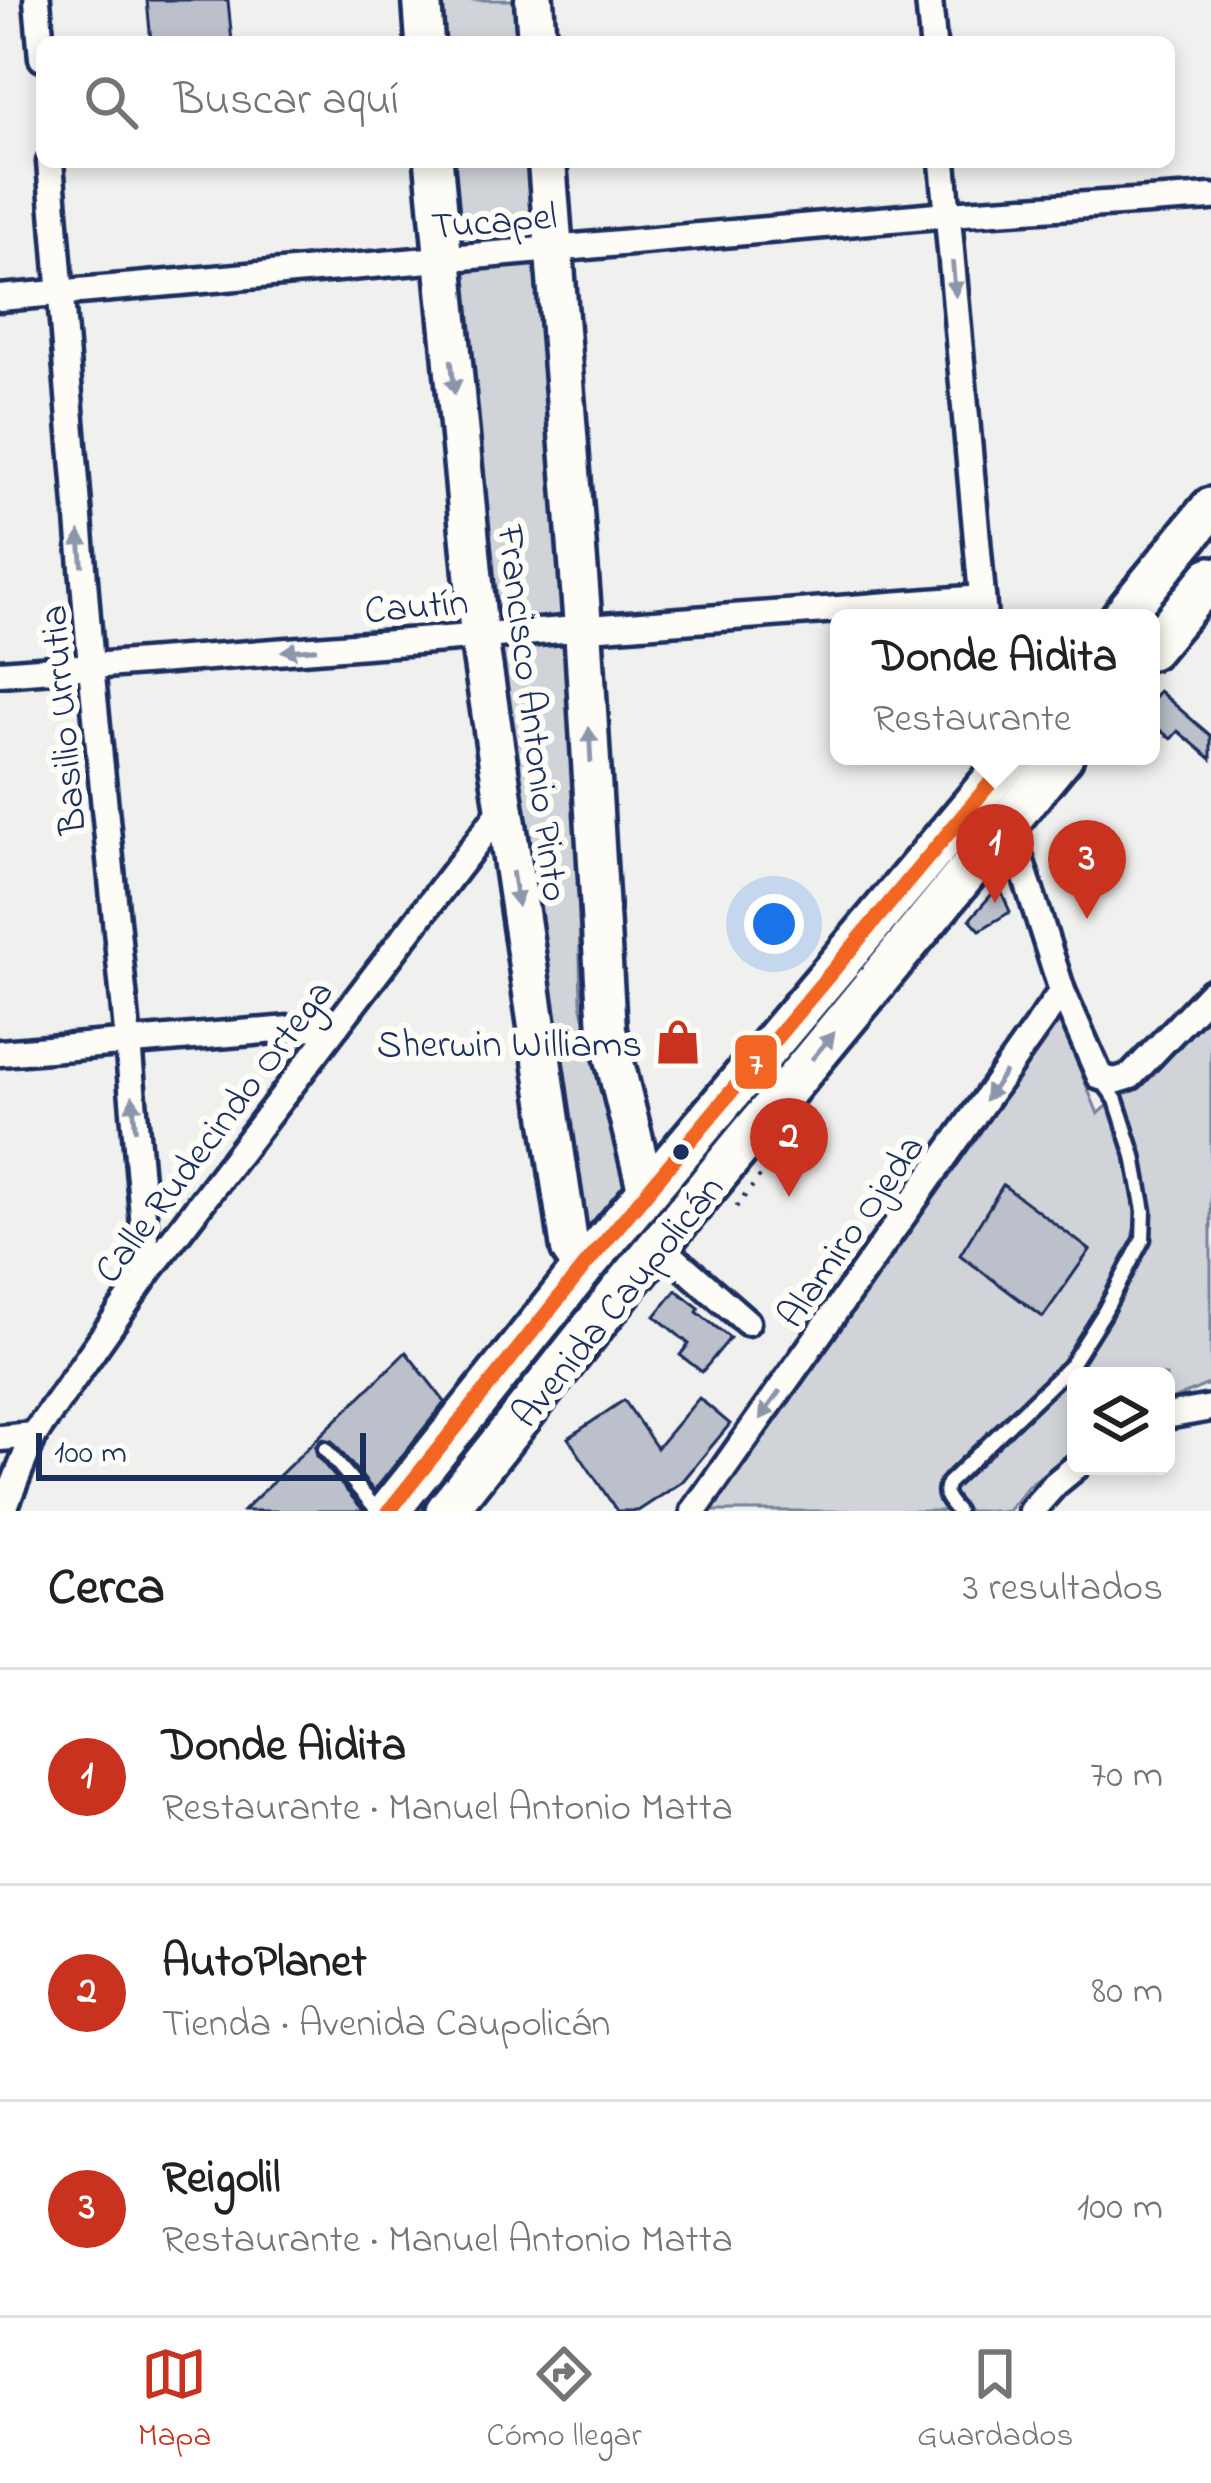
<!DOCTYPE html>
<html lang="es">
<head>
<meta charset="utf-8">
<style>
  :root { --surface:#fff; --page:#f6f6f6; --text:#202124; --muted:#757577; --line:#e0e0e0; --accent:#c8321e }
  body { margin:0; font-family:"Indie Flower",sans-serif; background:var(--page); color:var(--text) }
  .controls { position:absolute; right:36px; bottom:36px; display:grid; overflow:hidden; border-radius:18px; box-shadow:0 6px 18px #0003 }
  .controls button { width:108px; height:108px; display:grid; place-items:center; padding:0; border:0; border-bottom:3px solid var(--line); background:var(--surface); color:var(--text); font:60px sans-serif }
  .scale { position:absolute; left:36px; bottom:30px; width:330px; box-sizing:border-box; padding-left:12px; border:6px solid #1b2f5e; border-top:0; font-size:33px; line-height:42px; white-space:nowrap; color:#1b2f5e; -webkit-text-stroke:9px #fdfcf7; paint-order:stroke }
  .you { position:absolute; left:774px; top:924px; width:42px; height:42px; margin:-30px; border:9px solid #fff; border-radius:50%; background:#1a73e8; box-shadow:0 0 0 18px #1a73e833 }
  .badge { display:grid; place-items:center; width:78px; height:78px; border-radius:50%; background:var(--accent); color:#fff; font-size:39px; font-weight:700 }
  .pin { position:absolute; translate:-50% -99px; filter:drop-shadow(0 3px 6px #0008) }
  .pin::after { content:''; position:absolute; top:63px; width:42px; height:36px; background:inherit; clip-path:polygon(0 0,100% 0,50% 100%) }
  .popup { position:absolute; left:830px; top:609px; width:330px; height:156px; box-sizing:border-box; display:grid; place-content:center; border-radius:18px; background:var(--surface); filter:drop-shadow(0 3px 9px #0005); font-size:39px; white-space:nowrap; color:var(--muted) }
  .popup b { font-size:45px; color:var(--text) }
  .popup::after { content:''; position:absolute; left:50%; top:100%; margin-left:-24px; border:24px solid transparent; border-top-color:var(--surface) }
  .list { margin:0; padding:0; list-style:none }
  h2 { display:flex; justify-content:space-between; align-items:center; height:156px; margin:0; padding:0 48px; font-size:51px }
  h2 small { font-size:39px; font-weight:400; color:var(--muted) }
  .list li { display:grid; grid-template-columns:78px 1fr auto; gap:36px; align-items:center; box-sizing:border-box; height:216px; padding:0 48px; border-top:3px solid var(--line) }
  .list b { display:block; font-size:45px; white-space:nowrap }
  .list p { margin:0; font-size:39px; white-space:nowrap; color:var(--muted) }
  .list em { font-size:39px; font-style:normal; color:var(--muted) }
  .icon { flex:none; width:66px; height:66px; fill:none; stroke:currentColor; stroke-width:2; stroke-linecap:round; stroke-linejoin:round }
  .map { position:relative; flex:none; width:1211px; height:1511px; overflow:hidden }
  .search { position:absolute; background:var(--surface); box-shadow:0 6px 18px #0003; left:36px; right:36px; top:36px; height:132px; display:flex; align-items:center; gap:30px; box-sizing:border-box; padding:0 42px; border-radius:18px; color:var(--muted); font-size:45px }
  .sheet { height:804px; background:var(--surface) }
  nav { display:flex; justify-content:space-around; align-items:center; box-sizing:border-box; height:168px; border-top:3px solid var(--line); background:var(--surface); font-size:33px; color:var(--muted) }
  nav a { display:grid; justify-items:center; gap:6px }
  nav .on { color:var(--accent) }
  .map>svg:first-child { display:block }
</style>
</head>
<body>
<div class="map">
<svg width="1211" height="1511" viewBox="0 0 1211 1511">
  <rect width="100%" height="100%" fill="#f0f0ee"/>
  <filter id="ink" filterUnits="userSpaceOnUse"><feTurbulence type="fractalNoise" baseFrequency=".00833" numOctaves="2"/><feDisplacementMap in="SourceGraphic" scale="24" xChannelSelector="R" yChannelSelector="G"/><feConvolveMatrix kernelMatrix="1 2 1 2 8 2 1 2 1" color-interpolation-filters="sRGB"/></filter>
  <g filter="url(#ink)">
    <!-- green -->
    <g fill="#d0d3d8" stroke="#76819b" stroke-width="3">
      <polygon points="432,0 520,0 524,42 436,42"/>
      <polygon points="446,162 534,162 573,663 581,1002 594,1064 631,1181 582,1240 494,674"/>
      <polygon points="1018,756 1034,756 426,1511 405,1511"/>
      <polygon points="1211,1005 1211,1383 1166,1402 1166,1376 1076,1376 1076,1448 1028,1486 1008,1511 698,1511 1056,1011 1098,1114 1130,1087"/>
    </g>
    <!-- building -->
    <g fill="#bbc0ca" stroke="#1b2f5e" stroke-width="3">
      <polygon points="147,0 228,0 232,42 151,42"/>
      <polygon points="1159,691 1211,736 1211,759 1178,731 1171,739 1151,723 1151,701"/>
      <polygon points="999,886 1010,912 980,930 970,919"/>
      <polygon points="1003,1185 1090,1250 1043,1317 960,1255"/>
      <polygon points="676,1290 699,1308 697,1312 730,1338 702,1372 680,1355 689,1344 655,1316"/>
      <polygon points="406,1352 445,1402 374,1491 332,1441 322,1439 315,1447 317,1456 364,1511 243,1511"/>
      <polygon points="699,1398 730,1424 682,1482 638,1511 617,1511 568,1438 624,1400 657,1448"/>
    </g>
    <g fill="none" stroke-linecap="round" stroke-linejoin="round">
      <!-- lane casing -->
      <g stroke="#1b2f5e" stroke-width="21">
        <g id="lane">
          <polyline points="325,1449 378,1511"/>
          <path d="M 957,1511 C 949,1501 941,1495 948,1483 L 1070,1366 L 1103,1314 L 1143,1239 L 1144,1211 L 1134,1156 L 1116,1100 L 1104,1083"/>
        </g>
      </g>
      <!-- street casing -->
      <g stroke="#1b2f5e" stroke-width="33">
        <g id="street">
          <polyline points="37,0 42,58"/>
          <polyline points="929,0 933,42"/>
          <polyline points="50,162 91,666 128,1042 148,1272"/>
          <polyline points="943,162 984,618"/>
          <polyline points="0,298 948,214 1211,197"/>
          <polyline points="0,673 982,598"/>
          <polyline points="1008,821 1062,991 1100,1077 1115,1081 1131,1076 1211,992"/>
          <polyline points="0,1053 337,1025"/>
          <polyline points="659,1245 747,1322"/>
          <polyline points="1166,1416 1211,1408"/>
          <polyline points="0,1438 34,1435"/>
          <polyline points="3,1511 34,1435 148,1272 503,808"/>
          <polyline points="694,1511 1062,991"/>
          <polyline points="1031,1511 1055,1484 1077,1466"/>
        </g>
      </g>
      <!-- secondary casing -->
      <g stroke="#1b2f5e" stroke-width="45">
        <g id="secondary">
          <polyline points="422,0 425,42"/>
          <polyline points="534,0 537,42"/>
          <polyline points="434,162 479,636 570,1249 583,1268"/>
          <polyline points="547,162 583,627 607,1030 647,1193"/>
        </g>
      </g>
      <!-- primary casing -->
      <g stroke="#1b2f5e" stroke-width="48">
        <g id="primary">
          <polyline points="1121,618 1211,508"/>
          <polyline points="1151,649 1211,577"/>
          <polyline points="389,1511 583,1268 1013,756"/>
          <polyline points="446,1511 624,1287 1063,756"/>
        </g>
      </g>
      <!-- path -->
      <polyline stroke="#1b2f5e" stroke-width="4.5" stroke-dasharray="3 9" stroke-linecap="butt" points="736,1207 813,1109"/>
      <!-- lane -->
      <use href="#lane" stroke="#fdfcf7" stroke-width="12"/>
      <!-- street -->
      <use href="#street" stroke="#fdfcf7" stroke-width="24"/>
      <!-- secondary -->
      <use href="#secondary" stroke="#fdfcf7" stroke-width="36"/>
      <!-- primary -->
      <use href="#primary" stroke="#fdfcf7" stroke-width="39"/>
      <!-- bus-1 casing -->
      <g stroke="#fdfcf7" stroke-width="24">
        <polyline id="bus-1" points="389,1511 583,1268 1013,756"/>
      </g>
      <!-- bus-1 -->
      <use href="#bus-1" stroke="#f26522" stroke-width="15"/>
    </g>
    <!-- one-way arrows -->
    <defs><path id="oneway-solid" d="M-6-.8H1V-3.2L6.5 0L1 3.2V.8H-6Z" transform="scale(3)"/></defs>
    <g fill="#8c96aa">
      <use href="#oneway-solid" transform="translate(954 279) rotate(85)"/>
      <use href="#oneway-solid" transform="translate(453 377) rotate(84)"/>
      <use href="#oneway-solid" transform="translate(81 549) rotate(-95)"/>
      <use href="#oneway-solid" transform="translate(299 650) rotate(176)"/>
      <use href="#oneway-solid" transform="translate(590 745) rotate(-93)"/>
      <use href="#oneway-solid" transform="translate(515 889) rotate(81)"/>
      <use href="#oneway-solid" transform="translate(823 1046) rotate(-50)"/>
      <use href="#oneway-solid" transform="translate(995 1086) rotate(125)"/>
      <use href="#oneway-solid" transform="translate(134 1113) rotate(-95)"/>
      <use href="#oneway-solid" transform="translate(770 1405) rotate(125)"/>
    </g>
  </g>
  <!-- icons -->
  <defs>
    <g id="shop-bare" transform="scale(3.6)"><path d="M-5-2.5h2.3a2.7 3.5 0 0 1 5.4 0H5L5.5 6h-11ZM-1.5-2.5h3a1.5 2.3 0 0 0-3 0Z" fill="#c8321e" stroke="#fdfcf7" stroke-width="2.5" paint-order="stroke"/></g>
  </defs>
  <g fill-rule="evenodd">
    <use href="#shop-bare" x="678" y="1042"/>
  </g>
  <!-- markers -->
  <circle fill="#1b2f5e" stroke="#fdfcf7" stroke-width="4.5" cx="681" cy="1152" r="10"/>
  <g text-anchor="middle" stroke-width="12" stroke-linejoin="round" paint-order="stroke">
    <!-- street labels -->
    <g font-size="39" fill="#1b2f5e" stroke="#fdfcf7">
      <text transform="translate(494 219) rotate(-5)" y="14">Tucapel</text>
      <text transform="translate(416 604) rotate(-5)" y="14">Cautín</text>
      <text transform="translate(535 713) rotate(83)" y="14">Francisco Antonio Pinto</text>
      <text transform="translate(61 720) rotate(-95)" y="14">Basilio Urrutia</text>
      <text transform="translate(212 1130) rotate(-53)" y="14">Calle Rudecindo Ortega</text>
      <text transform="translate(849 1230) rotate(-55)" y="14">Alamiro Ojeda</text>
      <text transform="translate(616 1300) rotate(-51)" y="14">Avenida Caupolicán</text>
    </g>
    <!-- poi labels -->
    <g font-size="39" fill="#1b2f5e" stroke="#fdfcf7" text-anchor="end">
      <text x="642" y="1056">Sherwin Williams</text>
    </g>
  </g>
  <rect stroke="#fdfcf7" stroke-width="4.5" x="733" y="1033" width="46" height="58" rx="12" fill="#f26522"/>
  <g font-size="33" text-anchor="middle" font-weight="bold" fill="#fff">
    <text x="756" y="1074">7</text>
  </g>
</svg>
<div class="controls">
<button><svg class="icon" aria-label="layers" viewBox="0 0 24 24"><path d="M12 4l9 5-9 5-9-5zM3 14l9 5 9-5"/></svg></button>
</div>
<div class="scale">100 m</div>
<div class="you"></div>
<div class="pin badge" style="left:995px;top:903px">1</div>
<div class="popup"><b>Donde Aidita</b>Restaurante</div>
<div class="pin badge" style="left:789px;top:1197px">2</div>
<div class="pin badge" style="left:1087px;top:919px">3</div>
<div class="search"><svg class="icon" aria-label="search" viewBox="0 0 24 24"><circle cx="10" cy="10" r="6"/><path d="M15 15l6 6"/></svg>Buscar aquí</div>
</div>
<section class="sheet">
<h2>Cerca<small>3 resultados</small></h2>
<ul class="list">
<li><span class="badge">1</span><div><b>Donde Aidita</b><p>Restaurante · Manuel Antonio Matta</p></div><em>70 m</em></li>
<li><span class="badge">2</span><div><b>AutoPlanet</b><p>Tienda · Avenida Caupolicán</p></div><em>80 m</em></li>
<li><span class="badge">3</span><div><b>Reigolil</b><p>Restaurante · Manuel Antonio Matta</p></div><em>100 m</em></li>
</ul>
</section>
<nav>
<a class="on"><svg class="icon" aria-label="map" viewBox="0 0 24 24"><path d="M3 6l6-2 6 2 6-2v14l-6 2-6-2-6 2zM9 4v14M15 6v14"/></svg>Mapa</a>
<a><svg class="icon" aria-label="directions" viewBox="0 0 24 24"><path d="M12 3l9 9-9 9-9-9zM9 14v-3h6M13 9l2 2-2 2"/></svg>Cómo llegar</a>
<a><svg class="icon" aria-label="saved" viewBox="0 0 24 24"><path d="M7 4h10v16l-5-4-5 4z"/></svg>Guardados</a>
</nav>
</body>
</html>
